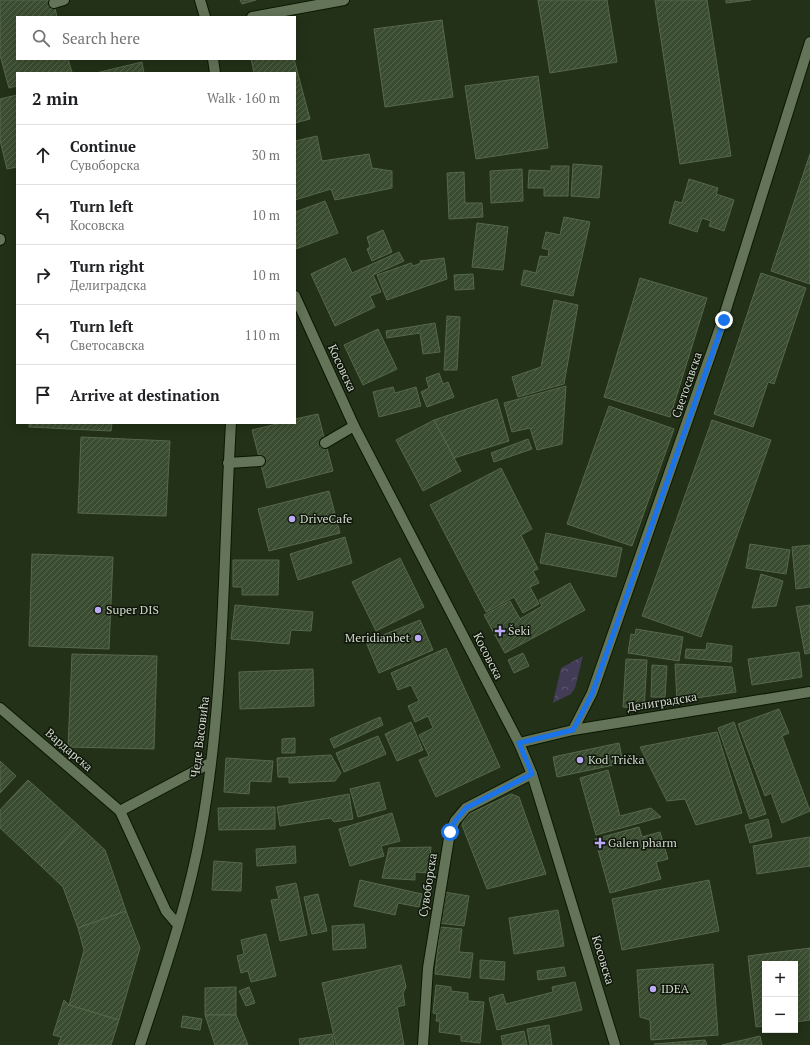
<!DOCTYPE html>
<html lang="en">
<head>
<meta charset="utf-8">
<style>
  :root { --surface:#fff; --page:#f6f6f6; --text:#202124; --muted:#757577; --line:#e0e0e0 }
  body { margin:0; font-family:"PT Serif",serif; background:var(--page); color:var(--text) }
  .controls { position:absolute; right:12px; bottom:12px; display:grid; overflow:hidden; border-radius:0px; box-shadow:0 2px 10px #0003 }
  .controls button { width:36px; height:36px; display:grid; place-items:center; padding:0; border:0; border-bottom:1px solid var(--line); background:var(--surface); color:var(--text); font:20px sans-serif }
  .stop { position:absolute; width:12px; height:12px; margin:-9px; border:3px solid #1a73e8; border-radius:50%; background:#fff }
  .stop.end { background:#1a73e8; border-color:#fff; box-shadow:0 1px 4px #0008 }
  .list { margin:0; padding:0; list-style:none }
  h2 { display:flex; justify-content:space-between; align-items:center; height:52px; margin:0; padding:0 16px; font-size:17px }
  h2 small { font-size:13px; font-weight:400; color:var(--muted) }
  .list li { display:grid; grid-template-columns:26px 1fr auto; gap:12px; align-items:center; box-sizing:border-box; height:60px; padding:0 16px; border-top:1px solid var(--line) }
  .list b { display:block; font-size:15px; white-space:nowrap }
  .list p { margin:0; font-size:13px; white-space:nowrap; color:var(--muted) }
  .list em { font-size:13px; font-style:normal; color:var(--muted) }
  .icon { flex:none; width:22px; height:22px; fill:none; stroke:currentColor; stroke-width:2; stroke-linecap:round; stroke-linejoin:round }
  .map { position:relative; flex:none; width:810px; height:1045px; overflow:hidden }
  .search { position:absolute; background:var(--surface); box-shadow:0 2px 10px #0003; left:16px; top:16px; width:280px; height:44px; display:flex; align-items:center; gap:10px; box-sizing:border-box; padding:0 14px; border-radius:0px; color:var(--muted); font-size:15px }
  .panel { position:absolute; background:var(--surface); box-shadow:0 2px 10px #0003; left:16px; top:72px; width:280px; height:352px; border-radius:0px }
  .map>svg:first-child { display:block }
</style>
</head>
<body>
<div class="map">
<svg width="810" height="1045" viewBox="0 0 810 1045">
  <defs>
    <pattern id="park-crowns" width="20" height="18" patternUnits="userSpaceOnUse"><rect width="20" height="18" fill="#423c56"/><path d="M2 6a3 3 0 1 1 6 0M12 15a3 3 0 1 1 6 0" fill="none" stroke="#5c586d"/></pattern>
    <pattern id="building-hatch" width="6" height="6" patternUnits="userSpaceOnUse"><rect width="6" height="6" fill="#3b4d30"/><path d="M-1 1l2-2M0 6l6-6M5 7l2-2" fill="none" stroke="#56664d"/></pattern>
  </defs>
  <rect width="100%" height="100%" fill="#223118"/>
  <!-- park -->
  <polygon fill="url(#park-crowns)" points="583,656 575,688 571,694 553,703 561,668"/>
  <!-- building -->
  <g fill="url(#building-hatch)" stroke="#56674b">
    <polygon points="0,0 53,0 57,17 17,17 17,59 68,59 72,72 17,73 17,86 9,88 0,55"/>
    <polygon points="240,0 256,0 242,4"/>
    <polygon points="538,0 607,0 617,62 550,73"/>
    <polygon points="655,0 707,0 731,156 680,164"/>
    <polygon points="726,0 751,0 726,3"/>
    <polygon points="442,20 453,97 385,107 374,29"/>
    <polygon points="251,59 294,59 310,119 295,123 295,73 254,73"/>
    <polygon points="142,62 144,73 96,73"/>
    <polygon points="538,76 548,148 476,159 465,86"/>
    <polygon points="17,95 17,167 7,169 0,140 0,99"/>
    <polygon points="317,136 322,161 369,154 372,168 392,171 392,188 335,200 331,189 295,200 295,141"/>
    <polygon points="810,154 810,284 771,271"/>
    <polygon points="573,164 602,166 599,198 571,196"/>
    <polygon points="551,166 569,166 568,196 544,196 544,188 528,188 529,170 551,171"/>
    <polygon points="522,169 523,201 491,203 490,171"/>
    <polygon points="464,172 465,203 482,203 483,217 449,219 447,173"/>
    <polygon points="689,179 718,188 716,194 734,200 724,231 709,226 711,221 702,218 697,232 669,223 675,201 682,203"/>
    <polygon points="325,201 338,233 296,249 295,212"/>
    <polygon points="564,217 590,222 573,296 521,285 524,270 536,273 540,256 548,257 549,250 542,248 546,232 560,235"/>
    <polygon points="477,223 508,227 503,270 472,267"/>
    <polygon points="383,230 392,252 372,261 367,249 370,247 367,237"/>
    <polygon points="399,252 404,261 373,275 381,292 370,296 375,307 335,326 311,274 345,258 352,273"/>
    <polygon points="444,258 447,279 387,300 377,275 411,263 413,266 421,263 420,261"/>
    <polygon points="761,273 806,288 774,384 768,382 753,427 714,414"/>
    <polygon points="473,274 474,289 455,290 454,275"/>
    <polygon points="640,278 707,298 670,417 604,397"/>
    <polygon points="554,300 578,305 564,384 518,397 512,377 541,367"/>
    <polygon points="447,316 460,317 457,370 444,370"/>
    <polygon points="435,323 440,352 423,354 420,333 387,338 386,331"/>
    <polygon points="378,329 397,369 363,385 344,345"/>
    <polygon points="439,373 443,384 448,382 454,397 427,407 421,392 429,388 426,378"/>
    <polygon points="566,386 562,444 537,450 530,428 512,432 504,403"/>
    <polygon points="393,387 395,393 416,387 421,406 379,417 373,392"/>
    <polygon points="497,399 509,441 454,458 434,420"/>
    <polygon points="609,406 674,429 632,546 567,524"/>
    <polygon points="318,414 333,471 267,488 252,430 281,423 295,423 295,419"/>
    <polygon points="434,420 461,471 423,491 396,440"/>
    <polygon points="712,420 771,440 701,637 642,616"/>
    <polygon points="29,423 112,423 111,431 29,427"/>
    <polygon points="81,437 170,441 166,516 78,513"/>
    <polygon points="528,439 532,449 494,462 491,453"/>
    <polygon points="501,468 532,529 521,535 538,569 533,571 539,583 530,587 539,604 523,613 514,597 486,612 430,505"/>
    <polygon points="329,491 340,533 269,551 258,509"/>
    <polygon points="546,533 622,548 616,577 540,563"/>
    <polygon points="345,537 352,563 298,580 290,554"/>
    <polygon points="750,544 790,550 786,574 746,568"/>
    <polygon points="810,545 810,587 796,589 792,547"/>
    <polygon points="32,554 113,557 109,649 29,646"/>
    <polygon points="400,558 424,607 376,631 352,582"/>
    <polygon points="233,560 279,560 278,595 242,595 242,587 233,587"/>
    <polygon points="761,574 783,581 776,606 752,608"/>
    <polygon points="570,583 585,610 505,653 484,615 510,601 520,619 542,606 539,600"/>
    <polygon points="235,605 313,612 311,631 291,630 289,644 231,639"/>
    <polygon points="810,605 810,653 805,654 796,607"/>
    <polygon points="420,620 433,650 379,673 366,642"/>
    <polygon points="636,629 683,637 679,661 628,653 631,634 635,635"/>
    <polygon points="707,643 732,646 731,662 685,658 686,649 706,650"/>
    <polygon points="446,648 500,767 436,797 419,760 429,756 419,735 433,728 428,716 415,722 408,706 419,701 411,685 398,690 391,673"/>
    <polygon points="799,652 802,677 752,685 748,659"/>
    <polygon points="523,653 529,666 514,673 508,660"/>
    <polygon points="72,654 157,656 154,749 68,747"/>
    <polygon points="626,659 647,660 644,709 623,707"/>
    <polygon points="675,664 732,667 736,692 677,701"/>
    <polygon points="652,665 667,666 665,697 651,697"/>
    <polygon points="313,669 314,706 240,709 239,672"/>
    <polygon points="779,709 789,733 782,736 810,811 782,823 771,793 765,796 738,724"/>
    <polygon points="380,717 383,725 334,748 330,739"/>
    <polygon points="411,722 423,750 397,761 385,734"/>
    <polygon points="734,722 766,814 750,819 718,728"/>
    <polygon points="717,732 742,813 696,825 685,799 667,801 640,747"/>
    <polygon points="378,736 386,754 344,772 336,753"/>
    <polygon points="295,738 295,753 282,753 282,739"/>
    <polygon points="619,743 623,763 557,777 553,757"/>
    <polygon points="331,755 341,773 335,781 289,783 289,777 278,777 277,758"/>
    <polygon points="226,758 273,761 271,782 250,781 249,794 224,792"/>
    <polygon points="0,761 16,776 0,793"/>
    <polygon points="608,770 620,816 651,808 661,817 596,835 580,778"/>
    <polygon points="28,780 78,825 41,866 0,828 0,810"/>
    <polygon points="379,782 386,809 358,817 350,789"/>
    <polygon points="349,794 353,819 334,822 331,818 280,826 277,807"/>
    <polygon points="511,794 519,797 546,874 487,889 462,825 465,816"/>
    <polygon points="275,807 275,829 219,830 218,808"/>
    <polygon points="392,813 400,841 381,846 384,856 350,866 339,829"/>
    <polygon points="768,819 772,837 750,843 745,825"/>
    <polygon points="78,825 105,850 126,911 78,928 63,887 41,866"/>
    <polygon points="639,827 642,837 660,832 668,859 656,862 661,879 610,893 595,839"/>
    <polygon points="810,837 810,866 757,874 753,846"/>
    <polygon points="295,846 296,863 257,866 256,849"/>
    <polygon points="431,847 429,873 415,872 415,880 382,878 389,848"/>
    <polygon points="214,861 242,863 241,891 212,890"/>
    <polygon points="360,880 422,894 419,907 398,903 395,915 354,906"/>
    <polygon points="709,880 719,931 622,950 612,899"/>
    <polygon points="296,883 307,935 280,941 271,900 279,899 276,887"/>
    <polygon points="444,892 469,896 464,926 439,923"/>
    <polygon points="318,894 327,931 312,934 304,897"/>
    <polygon points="558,910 564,946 514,954 509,918"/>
    <polygon points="126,911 140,948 119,1020 69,1005 84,950 78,928"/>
    <polygon points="364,924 366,948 333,950 332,926"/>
    <polygon points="440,927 462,929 459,952 473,953 470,978 435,974"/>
    <polygon points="266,934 276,976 251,982 248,971 241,973 237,956 244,954 241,940"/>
    <polygon points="810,948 810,1020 795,1022 795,964 765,964 765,1026 756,1027 748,956"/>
    <polygon points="480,960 505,962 504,980 480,978"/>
    <polygon points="713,964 718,1035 651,1040 650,1020 640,1017 637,970"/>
    <polygon points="401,965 406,987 403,993 405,1005 397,1007 404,1045 336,1045 322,983"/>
    <polygon points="564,967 566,976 538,980 537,971"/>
    <polygon points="575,982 582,1010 497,1030 489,998 503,994 506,1004 553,992 552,987"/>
    <polygon points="436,985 451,987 451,991 468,993 468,1001 484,1002 480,1043 461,1041 461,1035 439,1032 440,1021 436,1021 437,1014 433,1013"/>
    <polygon points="236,987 236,1015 205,1015 205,988"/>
    <polygon points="249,987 255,1003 246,1006 239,991"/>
    <polygon points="64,1000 69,1005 119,1020 111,1045 58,1045 61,1037 53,1035"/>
    <polygon points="205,1015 236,1015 248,1045 215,1045"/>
    <polygon points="183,1016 202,1019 200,1030 181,1027"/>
    <polygon points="549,1025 552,1045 530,1045 527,1029"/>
    <polygon points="524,1031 527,1045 503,1045 501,1036"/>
    <polygon points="332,1034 334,1045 300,1045 299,1039"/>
    <polygon points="760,1036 762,1045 722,1045"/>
    <polygon points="705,1040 707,1045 654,1044"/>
  </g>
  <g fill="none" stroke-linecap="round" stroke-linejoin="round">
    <!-- service casing -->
    <g stroke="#0b1802" stroke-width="12">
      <g id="service">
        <polyline points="54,3 64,0"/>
        <polyline points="325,443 354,426"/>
        <polyline points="228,463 260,461"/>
      </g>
    </g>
    <!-- minor casing -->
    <g stroke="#0b1802" stroke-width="12">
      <g id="minor">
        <polyline points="252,17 344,0"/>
        <polyline points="0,239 0,240"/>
        <polyline points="0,708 120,811 166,911 178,925"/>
        <polyline points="573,730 592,693 723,319 810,42"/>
        <polyline points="519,743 573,730 810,692"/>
        <polyline points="120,811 210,763"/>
        <polyline points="423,1045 428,968 450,832 455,821 466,808 532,774"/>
      </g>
    </g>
    <!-- tertiary casing -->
    <g stroke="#0b1802" stroke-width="12">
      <path id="tertiary" d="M 140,1045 C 163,975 188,904 201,831 C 225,698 223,558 231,423"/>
    </g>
    <!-- secondary casing -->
    <g stroke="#0b1802" stroke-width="12">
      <g id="secondary">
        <polyline points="200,0 205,17"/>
        <polyline points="213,59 215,73"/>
        <polyline points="295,296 354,426 519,743 532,774 615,1045"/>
      </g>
    </g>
    <!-- service -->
    <use href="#service" stroke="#637458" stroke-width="10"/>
    <!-- minor -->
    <use href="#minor" stroke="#637458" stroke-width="10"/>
    <!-- tertiary -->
    <use href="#tertiary" stroke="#637458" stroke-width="10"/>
    <!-- secondary -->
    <use href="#secondary" stroke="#637458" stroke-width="10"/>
  </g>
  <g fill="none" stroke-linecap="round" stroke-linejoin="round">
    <!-- route -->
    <polyline stroke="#1a73e8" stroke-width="5" points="450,832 455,821 466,808 532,774 519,743 573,730 592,694 724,320"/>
  </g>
  <!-- markers -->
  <g fill="#bbaaf6" stroke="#10160b" stroke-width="1.5">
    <circle cx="292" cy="519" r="4"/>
    <circle cx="98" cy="610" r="4"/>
    <path d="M498 625h4v4h4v4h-4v4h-4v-4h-4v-4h4z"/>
    <circle cx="418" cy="638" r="4"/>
    <circle cx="580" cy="760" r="4"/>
    <path d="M598 837h4v4h4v4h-4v4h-4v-4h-4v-4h4z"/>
    <circle cx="653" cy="989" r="4"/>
  </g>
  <g text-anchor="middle" stroke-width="3" stroke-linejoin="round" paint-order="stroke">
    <!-- street labels -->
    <g font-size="12" fill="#d0dacb" stroke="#10160b">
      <text transform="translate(342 368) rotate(65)" y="4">Косовска</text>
      <text transform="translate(687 385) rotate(-71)" y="4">Светосавска</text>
      <text transform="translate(488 656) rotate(63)" y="4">Косовска</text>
      <text transform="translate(662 702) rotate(-9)" y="4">Делиградска</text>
      <text transform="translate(200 737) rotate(-83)" y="4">Чеде Васовића</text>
      <text transform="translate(69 750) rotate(41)" y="4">Вардарска</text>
      <text transform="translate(428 885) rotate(-81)" y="4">Сувоборска</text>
      <text transform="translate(603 960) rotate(73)" y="4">Косовска</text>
    </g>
    <!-- poi labels -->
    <g font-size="12" fill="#d0dacb" stroke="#10160b" text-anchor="start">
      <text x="300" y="523">DriveCafe</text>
      <text x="106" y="614">Super DIS</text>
      <text x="508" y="635">Šeki</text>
      <text x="410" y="642" text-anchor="end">Meridianbet</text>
      <text x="588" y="764">Kod Trička</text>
      <text x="608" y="847">Galen pharm</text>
      <text x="661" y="993">IDEA</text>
    </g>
  </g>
</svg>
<div class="controls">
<button>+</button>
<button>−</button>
</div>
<div class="stop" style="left:450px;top:832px"></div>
<div class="stop end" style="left:724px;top:320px"></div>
<div class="search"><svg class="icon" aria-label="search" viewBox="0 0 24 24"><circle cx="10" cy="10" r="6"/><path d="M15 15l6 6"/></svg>Search here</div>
<section class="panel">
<h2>2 min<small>Walk · 160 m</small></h2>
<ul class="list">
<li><svg class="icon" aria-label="ahead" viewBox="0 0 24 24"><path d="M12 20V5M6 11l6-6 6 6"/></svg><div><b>Continue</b><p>Сувоборска</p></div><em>30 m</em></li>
<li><svg class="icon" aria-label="left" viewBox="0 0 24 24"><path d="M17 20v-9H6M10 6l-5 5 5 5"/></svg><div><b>Turn left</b><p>Косовска</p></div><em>10 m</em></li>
<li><svg class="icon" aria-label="right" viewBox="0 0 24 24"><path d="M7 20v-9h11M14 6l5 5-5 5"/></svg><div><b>Turn right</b><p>Делиградска</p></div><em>10 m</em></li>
<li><svg class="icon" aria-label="left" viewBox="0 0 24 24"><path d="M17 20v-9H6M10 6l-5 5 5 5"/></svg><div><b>Turn left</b><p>Светосавска</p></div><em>110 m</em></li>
<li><svg class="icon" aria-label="arrive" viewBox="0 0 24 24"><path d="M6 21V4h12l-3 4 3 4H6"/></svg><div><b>Arrive at destination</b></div></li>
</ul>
</section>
</div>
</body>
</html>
